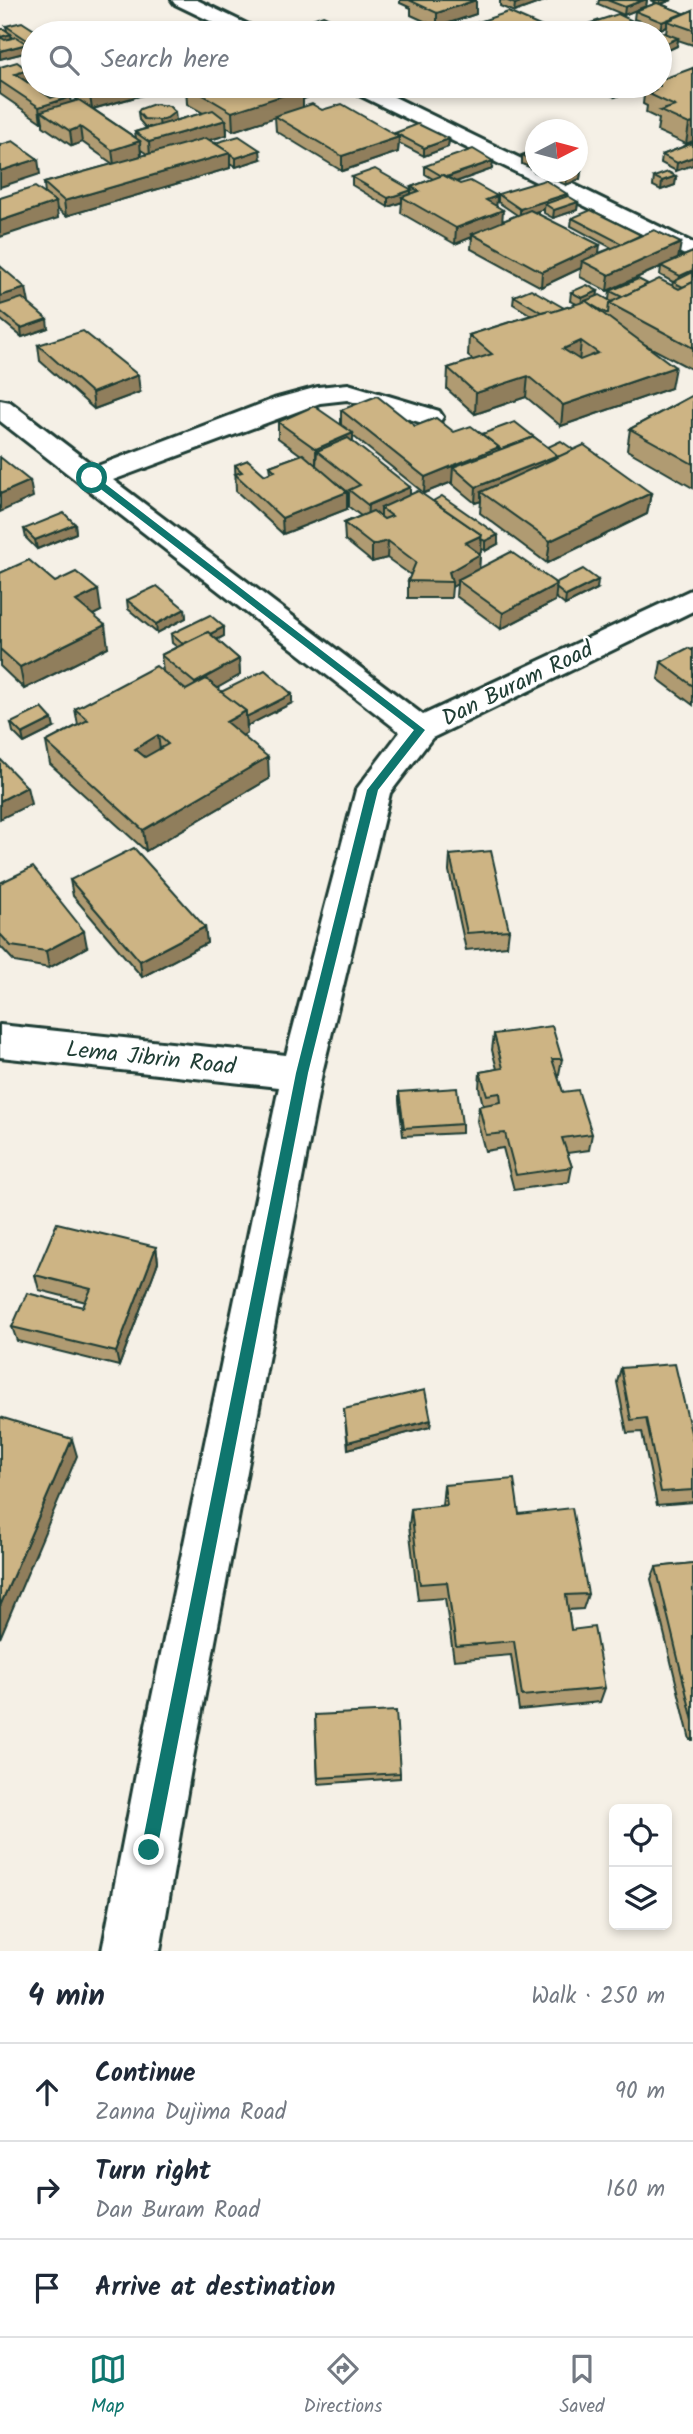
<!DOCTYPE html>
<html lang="en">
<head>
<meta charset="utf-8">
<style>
  :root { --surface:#fff; --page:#f2f2f3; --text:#1f2937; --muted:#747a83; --line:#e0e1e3; --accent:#0f766e }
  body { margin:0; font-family:Kalam,sans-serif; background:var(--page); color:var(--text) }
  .controls { position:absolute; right:21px; bottom:21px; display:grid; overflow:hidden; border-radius:10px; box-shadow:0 4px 10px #0003 }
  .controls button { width:63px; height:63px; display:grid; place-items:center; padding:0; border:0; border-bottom:2px solid var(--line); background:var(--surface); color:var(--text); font:35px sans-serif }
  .compass { position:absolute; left:525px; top:119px; width:63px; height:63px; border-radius:50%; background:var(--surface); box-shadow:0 4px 10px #0003; rotate:84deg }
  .stop { position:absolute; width:21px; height:21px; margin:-16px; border:5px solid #0f766e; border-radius:50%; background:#fff }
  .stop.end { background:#0f766e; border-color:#fff; box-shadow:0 2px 7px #0008 }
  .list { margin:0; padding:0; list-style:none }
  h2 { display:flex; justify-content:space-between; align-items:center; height:91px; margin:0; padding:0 28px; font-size:30px }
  h2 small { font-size:23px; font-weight:400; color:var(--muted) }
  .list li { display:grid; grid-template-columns:46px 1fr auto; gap:21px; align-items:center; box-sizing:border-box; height:98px; padding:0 28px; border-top:2px solid var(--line) }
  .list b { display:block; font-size:26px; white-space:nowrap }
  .list p { margin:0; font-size:23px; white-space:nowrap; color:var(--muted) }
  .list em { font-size:23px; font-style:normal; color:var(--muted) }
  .icon { flex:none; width:38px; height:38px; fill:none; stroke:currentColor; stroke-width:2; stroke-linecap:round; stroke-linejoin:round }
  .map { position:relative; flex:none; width:693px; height:1951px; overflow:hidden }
  .search { position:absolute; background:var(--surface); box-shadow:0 4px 10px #0003; left:21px; right:21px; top:21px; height:77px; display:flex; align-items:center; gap:18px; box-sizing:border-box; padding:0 24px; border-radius:38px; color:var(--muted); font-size:26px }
  .sheet { height:385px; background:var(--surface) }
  nav { display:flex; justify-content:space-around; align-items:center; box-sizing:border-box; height:98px; border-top:2px solid var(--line); background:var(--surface); font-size:19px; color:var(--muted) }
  nav a { display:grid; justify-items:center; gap:4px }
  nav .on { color:var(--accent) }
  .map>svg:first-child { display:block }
</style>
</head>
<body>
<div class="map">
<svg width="693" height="1951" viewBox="0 0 693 1951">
  <rect width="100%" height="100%" fill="#f5f0e6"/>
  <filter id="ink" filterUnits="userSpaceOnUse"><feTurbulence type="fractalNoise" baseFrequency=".0143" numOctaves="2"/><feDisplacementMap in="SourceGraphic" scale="14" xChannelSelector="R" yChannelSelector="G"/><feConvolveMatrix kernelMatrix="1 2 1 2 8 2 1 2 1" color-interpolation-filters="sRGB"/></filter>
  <g filter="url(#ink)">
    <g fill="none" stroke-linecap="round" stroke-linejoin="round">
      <!-- minor casing -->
      <g stroke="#1f3d34" stroke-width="6">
        <g id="minor">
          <polygon points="172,0 197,0 257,29 260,33 235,33 175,4"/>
          <polygon points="345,86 372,86 536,166 536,172 548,172 693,243 693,259 349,90"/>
          <polygon points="348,384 439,411 443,417 439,423 429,425 347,400 320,403 113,480 423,715 693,589 693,611 432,738 390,793 322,1073 191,1769 160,1951 102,1951 137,1769 279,1087 0,1057 0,1025 286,1055 356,790 400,732 0,421 0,400 10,402 95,467 274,399 318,387"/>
        </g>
      </g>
      <!-- minor -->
      <use href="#minor" fill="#fff" fill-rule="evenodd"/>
    </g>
    <!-- wall -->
    <g fill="#b09b72" stroke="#1f3d34" stroke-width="2" fill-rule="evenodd">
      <polygon points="400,0 476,0 476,14 437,27 411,15 411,8 400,3"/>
      <polygon points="500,0 547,0 514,12 500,6"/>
      <polygon points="599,0 647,0 646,6 624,15 598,4"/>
      <polygon points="650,0 672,0 661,4 684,14 693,10 693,45 678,40 677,46 660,54 660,33 666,33 667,27 660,29 634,19 635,11 657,3"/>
      <polygon points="307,21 334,27 318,33 307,29"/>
      <polygon points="476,23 556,33 475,33"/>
      <polygon points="591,23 639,24 638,32 633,33 596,33 591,31"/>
      <polygon points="6,26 33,33 33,52 27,48 28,52 0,59 0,29 7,31"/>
      <path d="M 0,67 L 30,84 L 51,98 L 72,102 L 78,100 L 57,86 L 175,86 L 93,109 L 136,138 L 135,132 L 151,127 L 145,127 L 139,120 L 138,112 L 175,121 L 203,113 L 187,104 L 186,86 L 318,86 L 318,94 L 303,99 L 303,107 L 322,110 L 395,135 L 395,133 L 449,139 L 448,147 L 424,156 L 399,143 L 398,152 L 342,171 L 276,131 L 275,117 L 233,131 L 227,127 L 227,135 L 210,140 L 215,143 L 261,159 L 236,167 L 230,163 L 230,168 L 66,216 L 56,208 L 58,218 L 45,195 L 44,183 L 113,164 L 82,142 L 72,146 L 43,126 L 43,122 L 41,122 L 0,94 ZM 141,150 L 147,154 L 141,156 Z"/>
      <polygon points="693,68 693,141 686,144 657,131 659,119 646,113 647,106 643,104 645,86 660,86"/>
      <polygon points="591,86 643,86 615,97"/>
      <polygon points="693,143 676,171 661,163 662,155"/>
      <polygon points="536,150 536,172 581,171 580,179 566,185 553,179 553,173 544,176 533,171 533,167 531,168 522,164 522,155"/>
      <polygon points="425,166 492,169 456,182 460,184 497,196 496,206 503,221 517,215 498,202 498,194 567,194 567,197 578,202 577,210 553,218 544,213 544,209 535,212 599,253 612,248 571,226 572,218 678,258 693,252 693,370 644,344 671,388 561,426 526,397 475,414 447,389 448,368 473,360 468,356 469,335 531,315 513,304 514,296 564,308 577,304 570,301 571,292 598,291 597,296 609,300 610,291 648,285 672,286 673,282 660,275 661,267 607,291 580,277 581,268 541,287 471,249 472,237 455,244 401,213 402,202 388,207 352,185 352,177 411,190 411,187 433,179 425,174"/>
      <polygon points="676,176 675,185 661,190 653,186 654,177"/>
      <polygon points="0,266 28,304 48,328 22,337 0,319"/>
      <polygon points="38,345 140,392 94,409 40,361"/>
      <polygon points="693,395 693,488 627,450 630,429"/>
      <polygon points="341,410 415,426 454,432 534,437 548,447 574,450 651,493 647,514 547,563 480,513 481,501 475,503 452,484 452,482 424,493 353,436 353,442 410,494 498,544 485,551 481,548 481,552 478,553 480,554 479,569 555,583 597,589 565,605 555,597 555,601 501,629 456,596 457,584 452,587 451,598 408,598 408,581 411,575 387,558 372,562 345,540 344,523 361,516 349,507 349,493 334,481 347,509 283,534 236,491 235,465 265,475 271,472 270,466 301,455 278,438 278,422 341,424"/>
      <polygon points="75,524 76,533 37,549 26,538 24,529"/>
      <polygon points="0,573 55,582 101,611 93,615 108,647 24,689 0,666"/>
      <polygon points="127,600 185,609 186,618 157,633 128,609"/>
      <polygon points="224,627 224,636 217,640 239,659 240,675 217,688 221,692 292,703 246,726 247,733 242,736 269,779 146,851 50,764 46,742 78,725 75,709 163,671 161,655 177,647 172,643 171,634"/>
      <polygon points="693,649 693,705 658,679 661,662"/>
      <polygon points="11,723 54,728 24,743 13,732"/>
      <polygon points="450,855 509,930 507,946 466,950 449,871"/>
      <polygon points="70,880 205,927 207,943 142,977 73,896"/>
      <polygon points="0,883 87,947 49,968 15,962 0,946"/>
      <polygon points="494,1034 562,1059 559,1074 557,1075 563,1092 592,1134 589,1150 567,1153 572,1167 569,1182 514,1190 503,1148 485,1151 477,1121 479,1106 483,1105 479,1088 480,1072 497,1069 492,1050"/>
      <polygon points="399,1092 462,1124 462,1133 403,1136 399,1101"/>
      <polygon points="156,1247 158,1262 119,1366 17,1341 12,1327 83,1307 86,1302 39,1290 35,1275"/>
      <polygon points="621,1368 693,1441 693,1502 657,1505 642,1432 627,1433 617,1382"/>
      <polygon points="344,1409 431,1420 430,1427 348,1449"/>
      <polygon points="444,1485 519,1514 588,1594 583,1609 568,1610 571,1630 605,1688 600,1702 519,1710 511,1655 454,1660 445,1598 418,1600 409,1526 411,1509 442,1506"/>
      <polygon points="693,1563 693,1740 690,1740 651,1579 656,1567"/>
      <polygon points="315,1715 400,1773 400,1778 318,1784"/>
    </g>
    <!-- shaded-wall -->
    <g fill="#907e5c" stroke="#1f3d34" stroke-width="2">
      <polygon points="476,0 476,14 437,27 437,13"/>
      <polygon points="526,0 547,0 514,12 515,4"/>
      <polygon points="644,0 647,0 646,6 624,15 625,7"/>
      <polygon points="660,0 672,0 660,4"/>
      <polygon points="684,13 667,21 667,27 660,29 662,22"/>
      <polygon points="334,20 334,27 318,33 318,25"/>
      <polygon points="639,24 638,32 633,33 612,33"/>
      <polygon points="11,34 12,41 1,44 0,37"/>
      <polygon points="678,38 677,46 660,54 660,46"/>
      <polygon points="27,44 28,52 0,59 0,51"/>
      <polygon points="28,70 30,84 15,74"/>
      <polygon points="106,86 175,86 92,109 89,90"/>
      <polygon points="293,86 318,86 318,94 303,99 303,108 233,131 232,112"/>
      <polygon points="617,86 643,86 615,97"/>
      <polygon points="71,97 73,112 41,111 43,122 41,122 39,107"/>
      <polygon points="175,112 176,120 160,128 159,120"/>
      <polygon points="226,120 227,135 150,157 149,142"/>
      <polygon points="693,123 693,141 686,144 689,124"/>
      <polygon points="80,127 82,142 72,146 70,131"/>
      <polygon points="399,137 398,152 342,171 342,156"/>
      <polygon points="449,139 448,147 424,156 424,148"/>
      <polygon points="140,141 141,156 114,165 112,150"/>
      <polygon points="260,150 261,159 236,167 236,158"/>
      <polygon points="230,153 230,168 66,216 64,201"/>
      <polygon points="693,157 693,165 676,171 677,163"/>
      <polygon points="536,158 536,163 533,162 533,167 531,168 532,160"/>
      <polygon points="38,159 40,174 0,187 0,171"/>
      <polygon points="493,161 492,169 444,186 445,178"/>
      <polygon points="581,171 580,179 566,185 567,177"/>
      <polygon points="545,172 553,172 553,173 544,176"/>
      <polygon points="676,176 675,185 661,190 662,181"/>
      <polygon points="411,190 411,198 402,197 402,202 388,207 388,198"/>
      <polygon points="567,194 566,202 545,204 544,209 520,217 520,209"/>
      <polygon points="497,196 496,211 486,200"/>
      <polygon points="56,202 58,218 0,237 0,221"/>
      <polygon points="578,202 577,210 553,218 554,210"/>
      <polygon points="503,210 502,225 472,234 472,237 455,244 456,228"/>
      <polygon points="681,243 678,259 607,291 609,275"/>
      <polygon points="600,245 598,260 582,261 581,268 541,287 542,272"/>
      <polygon points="693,270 693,278 678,284 680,276"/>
      <polygon points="26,288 29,303 0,311 0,296"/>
      <polygon points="598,291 597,299 581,306 582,298"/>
      <polygon points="47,319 48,328 22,337 21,328"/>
      <polygon points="581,341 579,362 563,349"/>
      <polygon points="675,367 671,388 561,426 563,405"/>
      <polygon points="138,375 140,392 94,409 92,393"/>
      <polygon points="528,376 526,397 475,414 476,393"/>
      <polygon points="353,433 353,449 317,451 316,466 316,449"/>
      <polygon points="499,447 497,463 453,467 452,482 424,493 425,477"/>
      <polygon points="558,455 556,472 481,492 481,501 475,503 476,487"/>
      <polygon points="30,481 33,497 0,512 0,494"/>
      <polygon points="410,487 410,504 381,508 381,516 367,522 368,505"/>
      <polygon points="347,492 347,509 283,534 282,518"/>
      <polygon points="651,493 647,514 547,563 550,541"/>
      <polygon points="75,524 76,533 37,549 35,540"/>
      <polygon points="482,535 481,552 464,560 465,543"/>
      <polygon points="498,535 498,544 485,551 485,541"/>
      <polygon points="388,541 387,558 372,562 372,545"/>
      <polygon points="480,554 479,571 457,580 457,584 452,587 452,582 449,572"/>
      <polygon points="598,580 597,589 565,605 566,596"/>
      <polygon points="557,584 555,601 501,629 503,613"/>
      <polygon points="98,590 101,611 79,622 76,601"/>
      <polygon points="185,609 186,618 157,633 156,624"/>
      <polygon points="105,625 108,647 24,689 20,667"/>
      <polygon points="224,627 224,636 186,655 185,646"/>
      <polygon points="239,659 240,675 196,700 195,683"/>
      <polygon points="292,694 292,703 247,726 246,717"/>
      <polygon points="246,711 247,733 228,744 226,722"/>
      <polygon points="52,719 54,728 24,743 22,734"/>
      <polygon points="158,735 161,757 138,771 135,749"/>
      <polygon points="268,757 269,779 146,851 143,830"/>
      <polygon points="27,787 31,804 0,819 0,801"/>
      <polygon points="205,927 207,943 142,977 140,961"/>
      <polygon points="84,931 87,947 49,968 46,951"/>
      <polygon points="156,1247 158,1262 119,1366 116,1352"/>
      <polygon points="431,1420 430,1427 348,1449 348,1442"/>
      <polygon points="72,1439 77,1456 0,1638 0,1606"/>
    </g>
    <!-- building -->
    <g fill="#cdb484" stroke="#1f3d34" stroke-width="2" fill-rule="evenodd">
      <polygon points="414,0 476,0 437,13 411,1"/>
      <polygon points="505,0 526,0 515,4"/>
      <polygon points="607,0 644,0 625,7"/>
      <polygon points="657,3 684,13 662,22 635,11"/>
      <polygon points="693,10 693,30 667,21"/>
      <polygon points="508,12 556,33 498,33 476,23"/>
      <polygon points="618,14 639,24 612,33 591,23"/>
      <polygon points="323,15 334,20 318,25 307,21"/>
      <polygon points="22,22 39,33 33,33 33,44 6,26"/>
      <polygon points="0,29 4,29 11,34 0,37 5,40 16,37 27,44 0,51"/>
      <polygon points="662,32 678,38 660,46 660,33 658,33"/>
      <polygon points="17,62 28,70 15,74 51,98 65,93 71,97 39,107 0,81 0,67"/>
      <polygon points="693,68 693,123 689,124 660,111 675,106 649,94 656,90 647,86 660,86 660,80"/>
      <polygon points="83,86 106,86 89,90"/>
      <polygon points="188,86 297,86 303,89 232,112"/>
      <polygon points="79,100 140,141 112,150 80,127 70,131 41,111"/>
      <polygon points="154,104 169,106 175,112 167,118 159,120 144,119 138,112 140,109"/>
      <polygon points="312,104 322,110 342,104 399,137 342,156 275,116"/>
      <polygon points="213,110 226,120 149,142 135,132"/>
      <polygon points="418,124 449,139 424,148 395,133"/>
      <polygon points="239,136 260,150 236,158 215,143"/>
      <polygon points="206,138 230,153 64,201 44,183"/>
      <polygon points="13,141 38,159 0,171 0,145"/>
      <polygon points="693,143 693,157 677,163 662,155"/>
      <polygon points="473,149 493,161 446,177 443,175 442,176 425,166"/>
      <polygon points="536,150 536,158 532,160 522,155"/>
      <polygon points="375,169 412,190 388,198 352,177"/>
      <polygon points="578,169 581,171 567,177 556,172 578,172"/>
      <polygon points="668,172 676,176 662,181 654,177"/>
      <polygon points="443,175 460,184 470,181 497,196 486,200 503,210 456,228 402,197 419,191 411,187"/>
      <polygon points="545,180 567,194 520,209 498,194"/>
      <polygon points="35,187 56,202 0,221 0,198"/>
      <polygon points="568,196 578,202 554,210 545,204"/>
      <polygon points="530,210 600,245 542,272 472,234"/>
      <polygon points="591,210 641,235 622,244 572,218"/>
      <polygon points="654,230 681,243 609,275 582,261"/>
      <polygon points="693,252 693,270 680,276 661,266"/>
      <polygon points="0,266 26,288 0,296"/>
      <polygon points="693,272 693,282 683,287 673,282"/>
      <polygon points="638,279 648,284 622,297 610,291"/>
      <polygon points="659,279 679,289 693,282 693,348 609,303"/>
      <polygon points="587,285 598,291 582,298 571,292"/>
      <polygon points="531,289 564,308 552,312 549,310 541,312 514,296"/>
      <polygon points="600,295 612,302 609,303 608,313 606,313 585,301"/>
      <polygon points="22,298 47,319 21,328 0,311 0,305"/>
      <path d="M 586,301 L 675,367 L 563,405 L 528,376 L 476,393 L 448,368 L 492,354 L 469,335 L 549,310 L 552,312 ZM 581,341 L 598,353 L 580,360 L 563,349 Z"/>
      <polygon points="83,331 138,375 92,393 38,345"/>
      <polygon points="693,395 693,464 630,429"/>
      <polygon points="377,396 415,426 436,418 454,432 471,426 499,447 425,477 341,410"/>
      <polygon points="314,406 353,433 316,449 278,422"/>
      <polygon points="515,422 534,437 500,450 499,447 482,434"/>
      <polygon points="534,437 558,455 476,487 453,467"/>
      <polygon points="348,438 410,487 368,505 349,490 360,485 317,451"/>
      <polygon points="561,441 574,450 559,457 548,447"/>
      <polygon points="584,445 651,493 550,541 481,492"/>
      <polygon points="303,454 347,492 282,518 235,474 242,472 235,465 248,460 265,475 275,471 270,466"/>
      <polygon points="0,457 30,481 0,494"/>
      <polygon points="418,491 482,535 465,543 480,554 449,572 452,582 408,581 416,562 388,541 372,545 344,523 373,511 384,519 392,516 381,508"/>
      <polygon points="442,496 498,535 485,541 481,539 482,535 433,501"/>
      <polygon points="64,513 75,524 35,540 24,529"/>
      <polygon points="511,552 557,584 503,613 457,580"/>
      <polygon points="29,560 55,582 76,572 98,590 76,601 105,625 20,667 0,649 0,573"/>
      <polygon points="583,569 598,580 566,596 556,588 557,584 555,583"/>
      <polygon points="157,586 185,609 156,624 127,600"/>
      <polygon points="210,615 224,627 210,634 208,632 183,644 171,634"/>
      <polygon points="208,632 239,659 195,683 161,655"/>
      <polygon points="688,648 693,651 693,686 661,662"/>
      <path d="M 156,666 L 186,690 L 206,679 L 246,711 L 226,722 L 268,757 L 143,830 L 46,742 L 88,720 L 75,709 ZM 158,735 L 168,744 L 145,757 L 135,749 Z"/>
      <polygon points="265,670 292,694 246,717 246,711 221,692"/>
      <polygon points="42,708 52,719 22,734 11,723"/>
      <polygon points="0,759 27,787 0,801"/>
      <polygon points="134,848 205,927 140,961 70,880"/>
      <polygon points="491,851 509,930 467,933 450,855"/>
      <polygon points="33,867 84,931 46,951 11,946 0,934 0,883"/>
      <polygon points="552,1026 562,1059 552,1059 563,1092 578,1090 592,1134 562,1138 572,1167 516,1175 505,1133 486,1135 479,1106 501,1102 500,1093 487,1095 480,1072 503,1068 494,1034"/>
      <polygon points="457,1088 462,1124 404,1128 399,1092"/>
      <polygon points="57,1223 156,1247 116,1352 12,1327 27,1293 83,1307 91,1289 35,1275"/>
      <polygon points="675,1364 693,1441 693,1490 661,1492 646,1418 631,1420 621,1368"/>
      <polygon points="425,1390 431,1420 348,1442 344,1409"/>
      <polygon points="0,1417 72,1439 0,1606"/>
      <polygon points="514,1479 519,1514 572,1508 588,1594 566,1595 571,1630 594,1627 605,1688 522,1696 514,1641 456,1646 447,1582 420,1584 411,1509 447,1505 444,1485"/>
      <polygon points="693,1563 693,1721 656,1567"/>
      <polygon points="396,1711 400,1773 318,1778 315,1715"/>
    </g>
  </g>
  <!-- route -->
  <polygon fill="#0f766e" points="89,476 95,476 425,730 378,790 308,1073 157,1850 155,1856 149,1858 143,1856 141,1850 296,1073 367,790 414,730 89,480"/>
  <g text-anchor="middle" stroke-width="5" stroke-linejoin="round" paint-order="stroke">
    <!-- street labels -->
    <g font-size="23" fill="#1f3d34" stroke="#fff">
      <text transform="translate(517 683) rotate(-26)" y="8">Dan Buram Road</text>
      <text transform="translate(151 1057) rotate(6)" y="8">Lema Jibrin Road</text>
    </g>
  </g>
</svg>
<div class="controls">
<button><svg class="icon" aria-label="locate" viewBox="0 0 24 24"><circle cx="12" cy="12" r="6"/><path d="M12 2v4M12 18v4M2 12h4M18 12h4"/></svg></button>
<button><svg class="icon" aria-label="layers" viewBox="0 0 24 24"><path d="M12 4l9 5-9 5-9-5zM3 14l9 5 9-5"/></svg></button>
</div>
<svg class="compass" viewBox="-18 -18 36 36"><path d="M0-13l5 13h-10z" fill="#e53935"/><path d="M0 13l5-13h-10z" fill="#747a83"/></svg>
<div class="stop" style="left:92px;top:478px"></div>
<div class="stop end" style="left:149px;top:1850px"></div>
<div class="search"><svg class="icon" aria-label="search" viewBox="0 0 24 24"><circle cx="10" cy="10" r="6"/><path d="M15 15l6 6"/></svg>Search here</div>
</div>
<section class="sheet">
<h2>4 min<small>Walk · 250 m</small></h2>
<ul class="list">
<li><svg class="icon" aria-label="ahead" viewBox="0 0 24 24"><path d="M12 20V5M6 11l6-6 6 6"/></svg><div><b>Continue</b><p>Zanna Dujima Road</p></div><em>90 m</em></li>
<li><svg class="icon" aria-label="right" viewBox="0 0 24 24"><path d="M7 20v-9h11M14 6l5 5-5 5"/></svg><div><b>Turn right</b><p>Dan Buram Road</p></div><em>160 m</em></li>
<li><svg class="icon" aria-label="arrive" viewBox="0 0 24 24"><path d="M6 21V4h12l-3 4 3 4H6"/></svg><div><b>Arrive at destination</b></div></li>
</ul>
</section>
<nav>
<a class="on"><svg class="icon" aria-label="map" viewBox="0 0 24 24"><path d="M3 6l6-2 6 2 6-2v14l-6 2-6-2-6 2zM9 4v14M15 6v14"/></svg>Map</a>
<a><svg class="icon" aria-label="directions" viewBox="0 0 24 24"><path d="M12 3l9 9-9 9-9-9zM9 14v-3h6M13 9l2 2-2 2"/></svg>Directions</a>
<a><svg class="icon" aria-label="saved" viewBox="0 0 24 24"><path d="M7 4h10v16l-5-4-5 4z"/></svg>Saved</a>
</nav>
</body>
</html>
